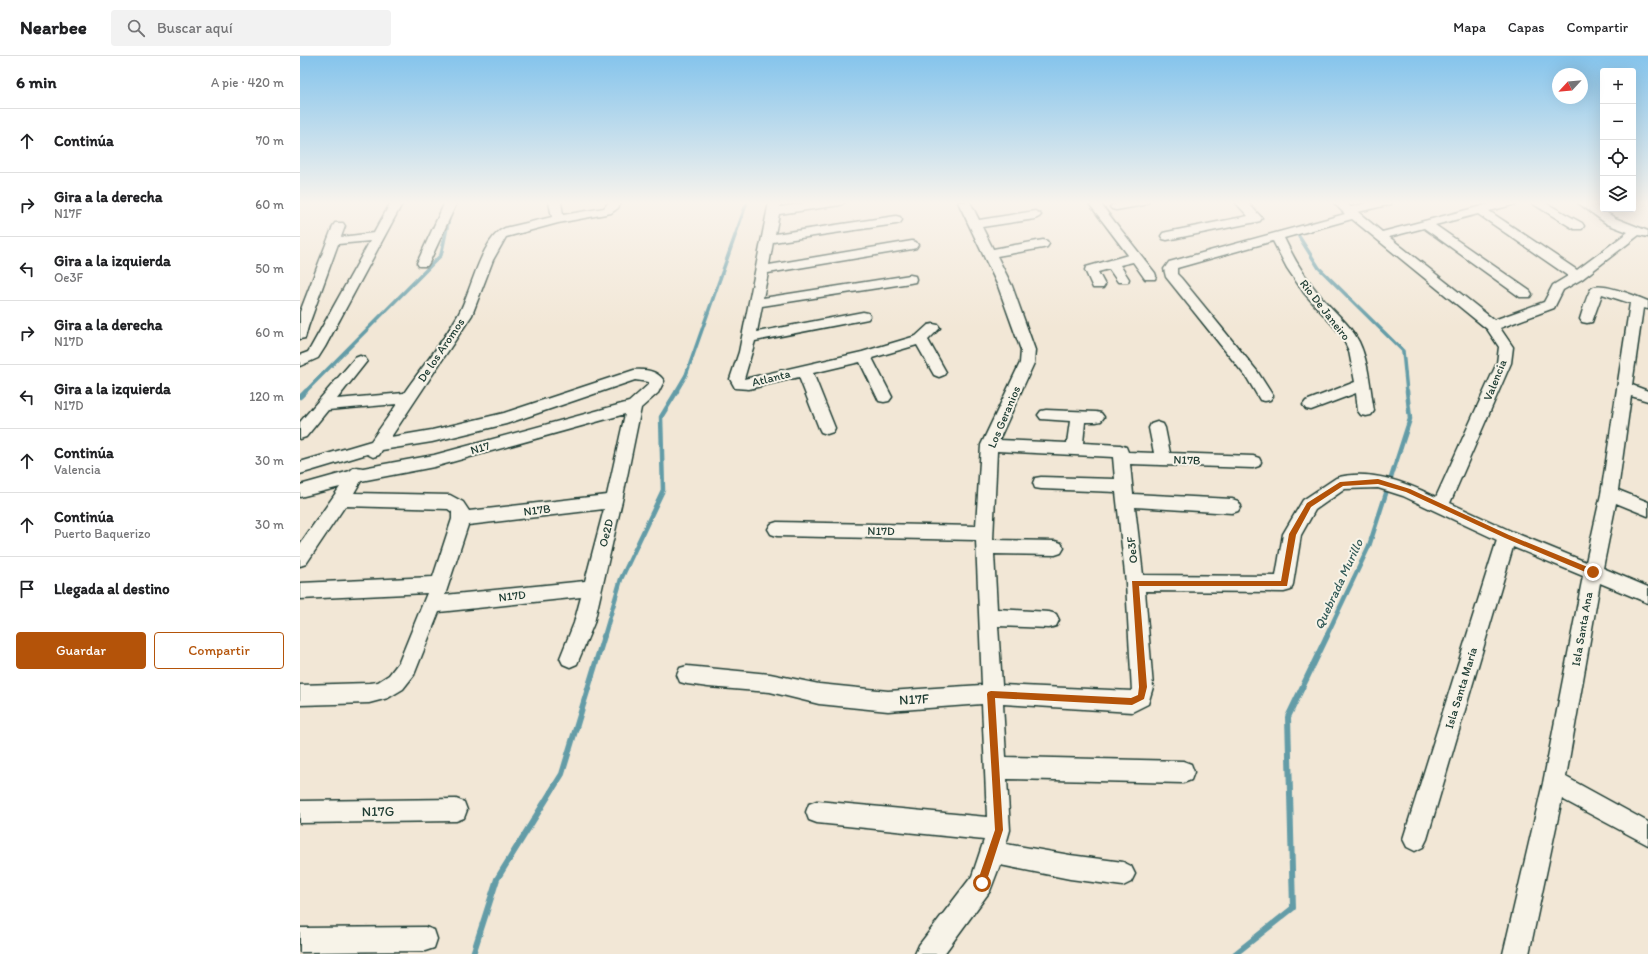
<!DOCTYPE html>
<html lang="es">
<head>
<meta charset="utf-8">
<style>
  :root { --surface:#fff; --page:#f2f2f2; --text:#202124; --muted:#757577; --line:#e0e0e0; --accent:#b45309 }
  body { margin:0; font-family:Itim,sans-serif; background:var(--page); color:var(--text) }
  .controls { position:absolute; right:12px; top:12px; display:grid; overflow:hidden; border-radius:4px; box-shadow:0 4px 16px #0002 }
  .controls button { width:36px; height:36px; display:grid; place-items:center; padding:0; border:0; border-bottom:1px solid var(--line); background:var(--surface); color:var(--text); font:20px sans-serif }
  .compass { position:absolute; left:1252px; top:12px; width:36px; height:36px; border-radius:50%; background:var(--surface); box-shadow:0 4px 16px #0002; rotate:244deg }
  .stop { position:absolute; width:12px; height:12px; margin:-9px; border:3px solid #b45309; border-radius:50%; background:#fff }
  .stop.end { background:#b45309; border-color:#fff; box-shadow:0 1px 4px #0008 }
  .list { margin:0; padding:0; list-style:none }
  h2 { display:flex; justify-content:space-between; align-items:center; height:52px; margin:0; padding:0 16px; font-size:17px }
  h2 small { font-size:13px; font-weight:400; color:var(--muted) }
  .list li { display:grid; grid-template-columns:26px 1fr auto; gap:12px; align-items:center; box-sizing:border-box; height:64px; padding:0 16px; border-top:1px solid var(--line) }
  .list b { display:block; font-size:15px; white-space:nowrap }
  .list p { margin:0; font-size:13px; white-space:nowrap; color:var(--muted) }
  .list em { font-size:13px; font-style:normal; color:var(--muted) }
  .actions { display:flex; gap:8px; padding:12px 16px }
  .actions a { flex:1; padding:9px 0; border:1px solid var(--accent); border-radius:4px; text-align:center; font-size:14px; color:var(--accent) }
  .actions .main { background:var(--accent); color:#fff }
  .icon { flex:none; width:22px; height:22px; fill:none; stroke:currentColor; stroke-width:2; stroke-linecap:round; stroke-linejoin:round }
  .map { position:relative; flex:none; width:1348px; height:898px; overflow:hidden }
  header { display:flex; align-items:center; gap:24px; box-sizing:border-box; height:56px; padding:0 20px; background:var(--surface); border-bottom:1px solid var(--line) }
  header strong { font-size:19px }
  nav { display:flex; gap:22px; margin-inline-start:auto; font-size:14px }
  .search { width:280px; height:36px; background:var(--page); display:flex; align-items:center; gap:10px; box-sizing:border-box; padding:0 14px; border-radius:4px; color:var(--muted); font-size:15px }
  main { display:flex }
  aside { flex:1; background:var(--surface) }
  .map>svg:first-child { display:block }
</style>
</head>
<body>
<header>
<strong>Nearbee</strong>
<div class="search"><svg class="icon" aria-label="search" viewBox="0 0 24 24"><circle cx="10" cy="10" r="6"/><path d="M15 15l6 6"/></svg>Buscar aquí</div>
<nav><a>Mapa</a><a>Capas</a><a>Compartir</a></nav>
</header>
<main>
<aside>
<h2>6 min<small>A pie · 420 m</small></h2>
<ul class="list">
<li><svg class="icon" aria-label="ahead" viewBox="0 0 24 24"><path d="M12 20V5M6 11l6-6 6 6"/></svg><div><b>Continúa</b></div><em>70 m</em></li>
<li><svg class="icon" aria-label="right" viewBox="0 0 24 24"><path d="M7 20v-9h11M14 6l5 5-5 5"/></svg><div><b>Gira a la derecha</b><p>N17F</p></div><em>60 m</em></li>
<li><svg class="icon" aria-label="left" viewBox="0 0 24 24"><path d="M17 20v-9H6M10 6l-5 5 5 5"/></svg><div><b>Gira a la izquierda</b><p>Oe3F</p></div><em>50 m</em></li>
<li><svg class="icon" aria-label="right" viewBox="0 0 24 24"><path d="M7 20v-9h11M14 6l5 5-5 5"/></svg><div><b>Gira a la derecha</b><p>N17D</p></div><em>60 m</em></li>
<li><svg class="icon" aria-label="left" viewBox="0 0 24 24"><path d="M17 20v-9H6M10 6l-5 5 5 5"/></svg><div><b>Gira a la izquierda</b><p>N17D</p></div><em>120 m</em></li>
<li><svg class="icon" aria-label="ahead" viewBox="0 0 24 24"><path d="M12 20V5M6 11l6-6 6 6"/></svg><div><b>Continúa</b><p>Valencia</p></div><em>30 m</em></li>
<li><svg class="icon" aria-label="ahead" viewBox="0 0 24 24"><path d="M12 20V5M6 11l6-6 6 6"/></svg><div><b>Continúa</b><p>Puerto Baquerizo</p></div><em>30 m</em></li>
<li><svg class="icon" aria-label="arrive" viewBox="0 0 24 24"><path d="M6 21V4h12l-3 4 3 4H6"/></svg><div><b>Llegada al destino</b></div></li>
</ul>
<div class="actions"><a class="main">Guardar</a><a>Compartir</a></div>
</aside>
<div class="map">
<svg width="1348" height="898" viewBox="0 0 1348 898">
  <rect width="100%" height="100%" fill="#f2e7d6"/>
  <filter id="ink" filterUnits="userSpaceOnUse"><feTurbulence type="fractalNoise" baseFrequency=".025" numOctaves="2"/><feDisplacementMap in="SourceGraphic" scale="8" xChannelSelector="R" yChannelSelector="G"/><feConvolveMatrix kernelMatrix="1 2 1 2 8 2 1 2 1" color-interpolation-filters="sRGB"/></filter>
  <g filter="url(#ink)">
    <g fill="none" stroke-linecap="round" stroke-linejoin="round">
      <!-- stream-far2 -->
      <g stroke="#649ca7" stroke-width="3.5">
        <polyline points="998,179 1019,212 1103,295 1107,336"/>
        <polyline points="5,336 141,199 150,158"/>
        <polyline points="376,336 386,319 447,146"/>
      </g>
      <!-- stream-far1 -->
      <g stroke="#649ca7" stroke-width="4.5">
        <polyline points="0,341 6,335"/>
        <polyline points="304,581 321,523 363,434 361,361 377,335"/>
        <polyline points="1026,581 1069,490 1110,363 1107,335"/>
      </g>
      <!-- stream -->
      <g stroke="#649ca7" stroke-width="6">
        <polyline points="173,898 197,823 262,718 304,580"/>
        <polyline points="935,898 993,852 988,661 1027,580"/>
      </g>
      <!-- minor casing -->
      <g stroke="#1f3d34" stroke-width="3">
        <g id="minor">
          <polygon points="91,146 103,146 25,291 18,302 0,310 0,299 8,296 11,291 70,185 38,188 8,271 5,282 0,283 0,256 33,170 35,167 43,167 45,170 41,181 74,177"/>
          <polygon points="145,146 157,146 129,207 127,210 119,210 117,207"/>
          <path d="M 249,146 L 261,146 L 263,159 L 304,152 L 309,146 L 321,146 L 318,152 L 311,157 L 258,167 L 206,181 L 193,204 L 172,259 L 91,381 L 132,374 L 204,357 L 334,314 C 346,313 358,315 364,325 L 358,337 L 341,352 L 322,445 L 294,567 L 277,608 L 270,611 L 263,608 L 260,602 L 274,567 L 281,541 L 139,556 L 114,619 L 103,633 L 88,642 L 69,647 L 0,649 L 0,629 L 69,627 L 78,626 L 89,619 L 99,606 L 127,537 L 0,543 L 0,527 L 133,521 L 152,463 L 152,456 L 148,453 L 45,450 L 6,508 L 0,510 L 0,488 L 40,431 L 0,441 L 0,429 L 50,415 C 54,410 58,411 63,412 L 134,399 L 329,346 L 349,328 L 349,326 L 335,324 L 206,368 L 132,386 L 82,394 L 79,399 L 73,401 L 67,398 L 0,418 L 0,406 L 71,385 L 97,348 L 28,354 L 6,381 L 0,383 L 0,366 L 55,302 L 60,300 L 65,302 L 67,305 L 37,343 L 104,337 C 122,311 143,286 158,259 C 171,237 181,182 205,172 L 252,161 ZM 325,358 L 307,439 L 169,455 L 163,446 L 150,439 L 54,437 L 61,425 L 134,411 ZM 304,453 L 285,525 L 145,539 L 168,469 Z"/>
          <polygon points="469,146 481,146 480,151 512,146 545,146 540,149 479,158 475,178 596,160 600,161 602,164 600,167 596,168 473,186 469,209 612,185 616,186 618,189 616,192 612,193 468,217 463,242 610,219 615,220 616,223 615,226 610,227 462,250 457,276 563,256 568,257 570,260 568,263 563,264 455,285 444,323 562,296 616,280 628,269 633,268 638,269 640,272 628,284 646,316 644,319 639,321 634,319 617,289 572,302 592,341 589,345 584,346 579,345 560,306 513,317 535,372 533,376 527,378 521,376 519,372 499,321 449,333 435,332 430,323 439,296"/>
          <path d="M 658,146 L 670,146 L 679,164 L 735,155 L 739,157 L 741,159 L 739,161 L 735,163 L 682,171 L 693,193 L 743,184 L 747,185 L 749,188 L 747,191 L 743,192 L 697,200 L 712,230 L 735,294 L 734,307 L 699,384 L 767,387 L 770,365 L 741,363 L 738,359 L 741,355 L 746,354 L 796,356 L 801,357 L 804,361 L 801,365 L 796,366 L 785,366 L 783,387 L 820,389 L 826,391 L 828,396 L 854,397 L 849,372 L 851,368 L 857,366 L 863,368 L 865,372 L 870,397 L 953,400 L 959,402 L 961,406 L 959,410 L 953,412 L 830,408 L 833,438 L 932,443 L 938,445 L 941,450 L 938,455 L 932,457 L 835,451 L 843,519 L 976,520 L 983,478 L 1003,444 L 1036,422 C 1069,412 1107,427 1136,441 L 1197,307 L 1199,291 L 1187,273 L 1052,163 L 984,182 C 993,201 1004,220 1018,237 C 1031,254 1049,266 1059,286 C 1069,307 1070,332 1074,355 L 1071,359 L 1066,360 L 1061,359 L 1058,355 L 1056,337 L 1011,354 L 1006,353 L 1003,349 L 1006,345 L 1055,326 L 1049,295 L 1041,278 L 1004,237 L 987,212 L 973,185 L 877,212 L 877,218 L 881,222 L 957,315 L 973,340 L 970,344 L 965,345 L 960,344 L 947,322 L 866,221 L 864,213 L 869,206 L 1045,158 L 1033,146 L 1046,146 L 1051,151 L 1071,146 L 1092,146 L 1091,148 L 1058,156 L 1082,176 L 1197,146 L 1217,146 L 1216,148 L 1189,155 L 1277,214 L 1328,176 L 1307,168 L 1277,146 L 1290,146 L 1315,162 L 1348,175 L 1348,181 L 1339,179 L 1282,223 L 1263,234 L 1254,252 L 1200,272 L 1213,291 L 1211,307 L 1150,447 L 1213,476 L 1286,506 L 1301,438 L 1330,247 L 1302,238 L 1292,266 L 1287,267 L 1282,266 L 1280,263 C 1283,254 1286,241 1291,233 C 1298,224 1338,241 1348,245 L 1348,253 L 1343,252 L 1332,329 L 1348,335 L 1348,345 L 1331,340 L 1318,434 L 1348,446 L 1348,460 L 1316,447 L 1303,512 L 1348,531 L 1348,547 L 1300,527 L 1266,721 L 1348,766 L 1348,789 L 1262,743 L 1229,898 L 1203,898 L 1243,727 L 1283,520 L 1213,491 L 1127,783 L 1123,791 L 1115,795 L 1107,791 L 1103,783 L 1197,484 L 1103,440 L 1078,432 L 1045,433 L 1015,454 L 1001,479 L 993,528 L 991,534 L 984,536 L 845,535 L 853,631 L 848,648 L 832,656 L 703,648 L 706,701 L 883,705 L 891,708 L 894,716 L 891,724 L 883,727 L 707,723 L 710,774 L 706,788 L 770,799 L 823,806 L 831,810 L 835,818 L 831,826 L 823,830 L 770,823 L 700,809 L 690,835 L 644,898 L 615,898 L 619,889 L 672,820 L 684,784 L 517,767 L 509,764 L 506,756 L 509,748 L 517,745 L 687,761 L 682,648 L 588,655 L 519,648 L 470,636 L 408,631 L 387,628 L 380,626 L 377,619 L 380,612 L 387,610 L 470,618 L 519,628 L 588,635 L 682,629 L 676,484 L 477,480 L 471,478 L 468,473 L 471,468 L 477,466 L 676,470 L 681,389 L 720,307 L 721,294 L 698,230 ZM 1178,158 L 1268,220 L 1253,229 L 1244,246 L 1194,264 L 1089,181 L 1124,172 L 1220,241 L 1230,241 L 1232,238 L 1230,235 L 1135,169 ZM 697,395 L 813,401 L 815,423 L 741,421 L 735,422 L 733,427 L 735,432 L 741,433 L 816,436 L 826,527 L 832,635 L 702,629 L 698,570 L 749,572 L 756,570 L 759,564 L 756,558 L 749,556 L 697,553 L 694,498 L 755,499 L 761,497 L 764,492 L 761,487 L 755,485 L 693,484 Z"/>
          <polygon points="788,146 799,146 855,217 856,220 855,223 845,223 833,206 820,209 829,223 828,226 818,226 809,213 798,216 805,229 803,232 793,232 785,214 786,211 828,199"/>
          <polygon points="822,146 849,146 844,149 816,154 812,153 810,151 812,149"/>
          <polygon points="935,146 947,146 962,162 960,165 956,166 867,184 863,183 861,180 863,177 867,176 948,160"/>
          <polygon points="1230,146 1244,146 1282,167 1284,170 1282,173 1274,173"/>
          <polygon points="156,743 164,746 167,754 164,762 156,765 0,767 0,745"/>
          <polygon points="125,871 134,874 137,883 134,892 125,895 0,896 0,872"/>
        </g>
      </g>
      <!-- minor -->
      <use href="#minor" fill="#f7f3e8" fill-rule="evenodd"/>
    </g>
  </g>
  <!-- sky -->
  <linearGradient id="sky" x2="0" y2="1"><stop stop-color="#85c4ec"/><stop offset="0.54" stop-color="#f9f4ed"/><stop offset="1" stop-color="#f9f4ed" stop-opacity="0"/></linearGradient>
  <rect width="1348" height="272" fill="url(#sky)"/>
  <!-- route -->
  <polygon fill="#b45309" points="1078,423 1110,433 1209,479 1295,514 1296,516 1295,518 1290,518 1205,482 1106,436 1078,428 1043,430 1011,451 996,479 987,530 839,530 847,631 844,643 832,649 695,642 703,774 685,830 682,831 678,830 677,827 695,774 687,638 688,636 691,635 831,642 838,639 839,631 832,525 981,525 989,478 1007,447 1040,426"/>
  <g text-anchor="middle" stroke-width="4" stroke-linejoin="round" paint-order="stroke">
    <!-- street labels -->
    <g font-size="12" fill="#1f3d34" stroke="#f7f3e8">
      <text transform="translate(1025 254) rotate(52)" y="4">Rio De Janeiro</text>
      <text transform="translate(141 294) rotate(-56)" y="4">De los Aromos</text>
      <text transform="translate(471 322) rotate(-14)" y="4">Atlanta</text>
      <text transform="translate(1195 324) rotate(-68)" y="4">Valencia</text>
      <text transform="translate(704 361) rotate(-67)" y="4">Los Geranios</text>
      <text transform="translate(180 392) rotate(-16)" y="4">N17</text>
      <text transform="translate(887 404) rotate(2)" y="4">N17B</text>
      <text transform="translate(237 454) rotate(-7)" y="4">N17B</text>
      <text transform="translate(581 475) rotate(1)" y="4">N17D</text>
      <text transform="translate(306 477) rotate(-76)" y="4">Oe2D</text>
      <text transform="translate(832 494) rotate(-96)" y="4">Oe3F</text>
      <text transform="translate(212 540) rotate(-6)" y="4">N17D</text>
      <text transform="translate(1282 573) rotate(-80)" y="4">Isla Santa Ana</text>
      <text transform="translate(1161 632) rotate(-73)" y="4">Isla Santa María</text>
    </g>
    <!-- water labels -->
    <g font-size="13" font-style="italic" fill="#365d5a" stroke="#f7f3e8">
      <text transform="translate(1038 528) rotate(-65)" y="5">Quebrada Murillo</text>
    </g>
    <!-- near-street labels -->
    <g font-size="14" fill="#1f3d34" stroke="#f7f3e8">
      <text transform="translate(614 643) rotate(-3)" y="5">N17F</text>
      <text transform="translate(78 755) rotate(-1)" y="5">N17G</text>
    </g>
  </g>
</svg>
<div class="controls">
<button>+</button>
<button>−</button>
<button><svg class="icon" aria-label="locate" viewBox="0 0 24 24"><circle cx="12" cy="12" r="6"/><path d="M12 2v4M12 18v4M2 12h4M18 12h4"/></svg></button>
<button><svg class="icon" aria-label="layers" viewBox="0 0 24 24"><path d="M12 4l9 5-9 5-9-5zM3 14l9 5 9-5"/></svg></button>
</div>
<svg class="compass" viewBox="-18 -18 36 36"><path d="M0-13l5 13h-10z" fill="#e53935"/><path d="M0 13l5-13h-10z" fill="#757577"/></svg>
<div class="stop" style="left:682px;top:827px"></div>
<div class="stop end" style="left:1293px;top:516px"></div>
</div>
</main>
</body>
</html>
